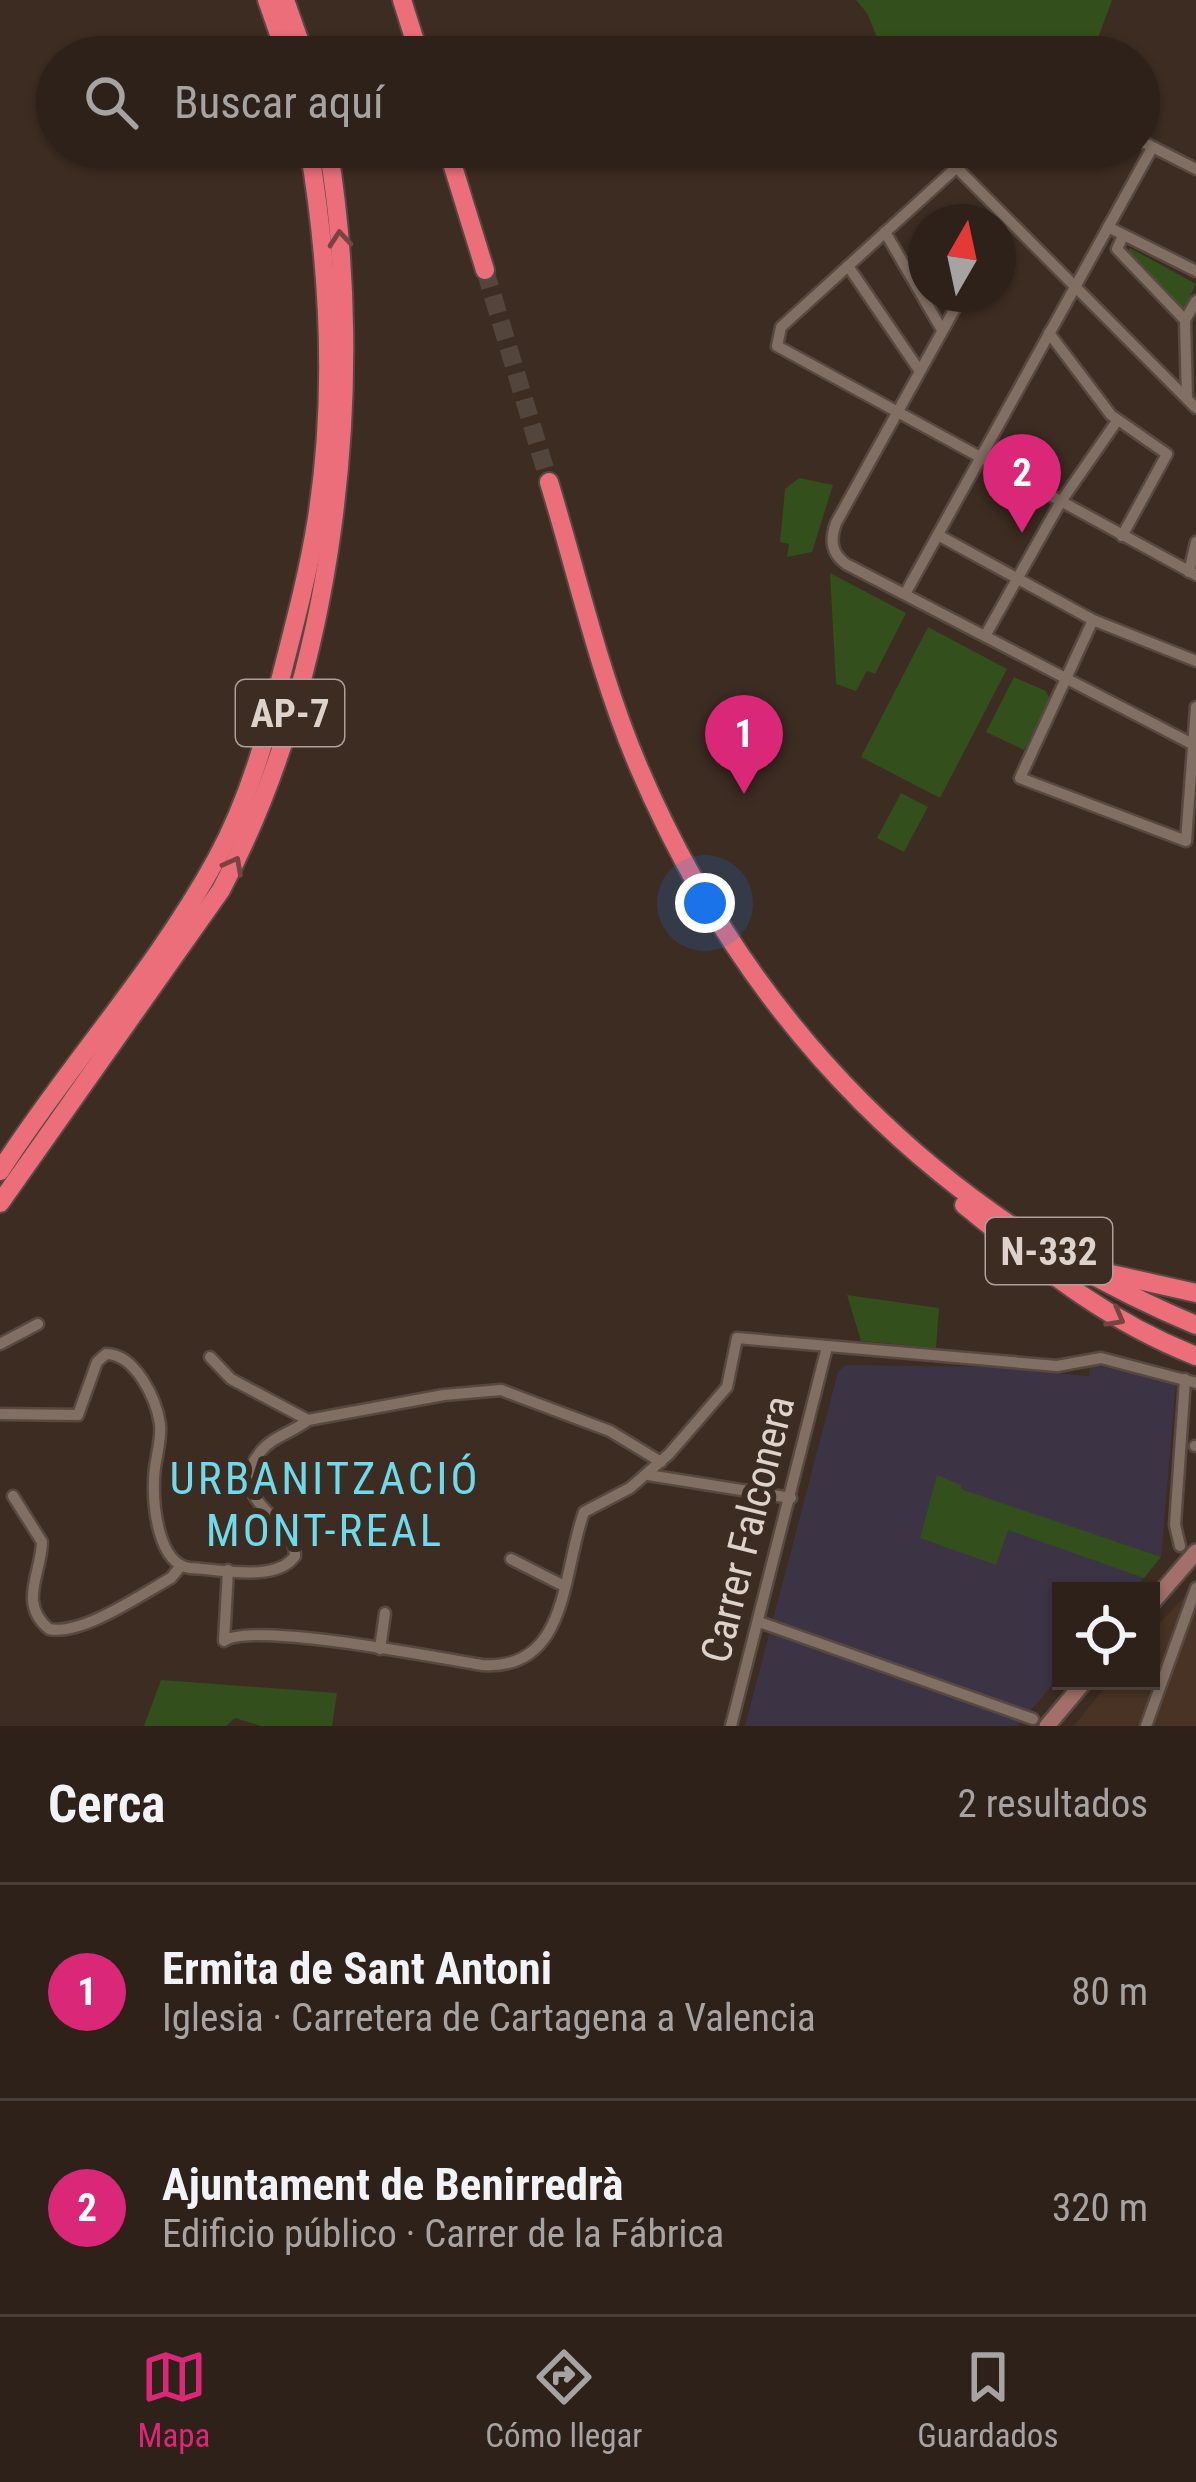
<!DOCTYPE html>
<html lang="es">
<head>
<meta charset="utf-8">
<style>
  :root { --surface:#2d211a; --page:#392e27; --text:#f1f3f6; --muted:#a7a3a2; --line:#483e39; --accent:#db2777 }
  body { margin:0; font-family:"Roboto Condensed",sans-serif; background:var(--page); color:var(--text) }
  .controls { position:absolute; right:36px; bottom:36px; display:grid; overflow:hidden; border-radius:0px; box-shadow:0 3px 9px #0004 }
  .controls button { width:108px; height:108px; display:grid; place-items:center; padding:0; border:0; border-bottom:3px solid var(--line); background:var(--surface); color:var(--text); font:60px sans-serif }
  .compass { position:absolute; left:908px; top:204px; width:108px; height:108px; border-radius:50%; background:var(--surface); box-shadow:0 3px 9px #0004; rotate:9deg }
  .you { position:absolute; left:705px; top:903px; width:42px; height:42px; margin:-30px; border:9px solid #fff; border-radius:50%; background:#1a73e8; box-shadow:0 0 0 18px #1a73e833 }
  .badge { display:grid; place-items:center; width:78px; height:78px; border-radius:50%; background:var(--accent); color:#fff; font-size:39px; font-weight:700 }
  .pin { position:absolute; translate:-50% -99px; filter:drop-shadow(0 3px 6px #0008) }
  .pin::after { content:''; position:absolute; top:63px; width:42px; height:36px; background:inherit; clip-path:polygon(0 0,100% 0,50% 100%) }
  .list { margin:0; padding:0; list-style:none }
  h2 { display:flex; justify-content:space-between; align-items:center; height:156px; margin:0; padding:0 48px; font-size:51px }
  h2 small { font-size:39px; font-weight:400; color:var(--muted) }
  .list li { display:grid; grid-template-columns:78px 1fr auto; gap:36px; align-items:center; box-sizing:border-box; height:216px; padding:0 48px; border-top:3px solid var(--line) }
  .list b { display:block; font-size:45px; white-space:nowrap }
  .list p { margin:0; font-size:39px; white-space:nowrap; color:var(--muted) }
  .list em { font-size:39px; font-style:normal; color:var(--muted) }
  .icon { flex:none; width:66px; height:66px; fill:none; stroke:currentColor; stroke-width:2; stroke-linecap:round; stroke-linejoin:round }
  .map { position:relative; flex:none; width:1196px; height:1726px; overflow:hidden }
  .search { position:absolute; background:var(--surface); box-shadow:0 3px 9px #0004; left:36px; right:36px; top:36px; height:132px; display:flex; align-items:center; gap:30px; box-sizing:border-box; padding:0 42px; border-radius:66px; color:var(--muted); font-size:45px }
  .sheet { height:588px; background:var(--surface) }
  nav { display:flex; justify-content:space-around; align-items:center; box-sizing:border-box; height:168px; border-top:3px solid var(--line); background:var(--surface); font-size:33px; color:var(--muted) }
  nav a { display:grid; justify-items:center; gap:6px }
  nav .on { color:var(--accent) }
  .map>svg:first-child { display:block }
</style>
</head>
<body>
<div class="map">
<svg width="1196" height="1726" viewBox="0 0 1196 1726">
  <rect width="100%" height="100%" fill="#3c2c22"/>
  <!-- commercial -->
  <polygon fill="#3c3444" points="1090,1364 1176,1383 1161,1557 1133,1591 1061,1591 1061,1675 1017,1726 745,1726 838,1372 845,1365 994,1367 1089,1376"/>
  <!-- built -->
  <polygon fill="#493325" points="1196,1584 1196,1726 1074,1726 1110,1681 1151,1681 1151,1633"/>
  <!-- green -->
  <g fill="#334f1b">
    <polygon points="856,0 1112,0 1091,57 885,57 867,13"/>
    <polygon points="1130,248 1196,284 1184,309 1127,253"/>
    <polygon points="799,478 833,485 812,552 787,557 789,544 780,542 785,489"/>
    <polygon points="830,573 906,613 875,674 867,671 856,691 836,684"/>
    <polygon points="928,627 1007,669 940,798 861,757"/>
    <polygon points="1014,677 1046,691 1050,700 1024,750 986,732"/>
    <polygon points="901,793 928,807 904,852 877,838"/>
    <polygon points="847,1295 939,1308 936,1348 861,1341"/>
    <polygon points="937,1475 961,1485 961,1489 1161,1557 1144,1578 1008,1530 996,1565 920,1538"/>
    <polygon points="161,1680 337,1693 332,1726 261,1726 235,1718 226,1726 144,1726"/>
  </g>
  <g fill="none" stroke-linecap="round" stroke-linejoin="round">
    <!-- highway-tunnel -->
    <polyline stroke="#54453c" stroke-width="18" stroke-dasharray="18 9" stroke-linecap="butt" points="485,270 549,482"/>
    <!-- street casing -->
    <g stroke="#574941" stroke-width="15">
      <g id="street">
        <polyline points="1139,140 1196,169"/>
        <polyline points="979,147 781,327 777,346 1196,575"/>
        <polyline points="956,167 1196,408"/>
        <polyline points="1108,227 1196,271"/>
        <polyline points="885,232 942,330"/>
        <polyline points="1123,236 1117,249 1185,320 1196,301"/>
        <polyline points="848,266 919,370"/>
        <path d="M 963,294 L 836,523 C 830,540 831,553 846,564 L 1196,746"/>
        <polyline points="1185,320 1187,398"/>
        <polyline points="1049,333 1111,415 1167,454 1122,536"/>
        <polyline points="938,535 1093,620 1196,661"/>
        <polyline points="1189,572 1196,542"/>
        <polyline points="905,594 1152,148"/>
        <polyline points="1093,620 1020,778 1186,841 1196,707"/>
        <polyline points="985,636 1060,503 1117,421"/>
        <polyline points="0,1344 38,1324"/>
        <path d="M 0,1414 L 78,1415 L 97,1362 L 106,1354 C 135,1354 156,1398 160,1424 C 162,1442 154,1461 154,1480 C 153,1506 158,1564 190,1568 C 219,1569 276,1583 295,1556 C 296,1517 220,1500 261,1451 C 273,1436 294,1432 308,1420 L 231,1379 L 210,1357"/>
        <polyline points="308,1420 444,1395 501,1390 610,1431 661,1462"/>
        <polyline points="1195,1446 1196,1446"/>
        <polyline points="648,1475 791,1498"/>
        <path d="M 13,1496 L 42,1542 C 41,1575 18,1603 49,1629 C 82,1636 142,1594 171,1578 L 180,1567"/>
        <polyline points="1180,1546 1175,1525 1185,1379"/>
        <polyline points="511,1559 564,1586"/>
        <path d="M 228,1570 L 224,1641 C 253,1621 438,1658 482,1665 C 569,1671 562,1572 584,1512 L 630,1488 L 669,1454 L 727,1387 L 737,1338 L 1057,1366 L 1101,1358 L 1196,1383"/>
        <polyline points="759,1622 1033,1719"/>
        <polyline points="380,1649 385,1613"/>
        <polyline points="731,1726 827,1347"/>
        <polyline points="1146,1726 1196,1588"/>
      </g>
    </g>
    <!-- secondary casing -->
    <g stroke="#574941" stroke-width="20">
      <g id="secondary">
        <polyline points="1151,1604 1196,1552"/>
        <polyline points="1047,1726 1085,1681"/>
      </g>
    </g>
    <!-- highway casing -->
    <g stroke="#574941" stroke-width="22">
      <g id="highway">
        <polyline points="267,0 287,57"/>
        <polyline points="285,0 305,57"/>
        <polyline points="402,0 420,57"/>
        <polyline points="447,147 485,270"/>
        <path d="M 549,482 C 578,577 600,677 639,768 C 749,1025 938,1217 1196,1325"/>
        <path d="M 0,1171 C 69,1064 156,970 217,858 C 249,799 267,734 283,669 C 296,619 309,569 317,518 C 336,396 329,268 309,147"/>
        <path d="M 0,1203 L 221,890 C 335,675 368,386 328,147"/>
        <path d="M 964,1205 C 1039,1265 1104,1320 1196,1356"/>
        <polyline points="1107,1273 1196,1293"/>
      </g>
    </g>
    <!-- street -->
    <use href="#street" stroke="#826f63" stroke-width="10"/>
    <!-- secondary -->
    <use href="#secondary" stroke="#a26f6a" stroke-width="15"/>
    <!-- highway -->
    <use href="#highway" stroke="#eb6e7a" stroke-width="18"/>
  </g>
  <!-- one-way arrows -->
  <defs><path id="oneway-chevron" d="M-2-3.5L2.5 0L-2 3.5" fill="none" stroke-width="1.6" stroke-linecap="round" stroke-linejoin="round" transform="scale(3)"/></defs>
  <g stroke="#794341">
    <use href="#oneway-chevron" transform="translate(340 239) rotate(-95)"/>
    <use href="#oneway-chevron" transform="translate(234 865) rotate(-62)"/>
    <use href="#oneway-chevron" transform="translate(1116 1318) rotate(29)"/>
  </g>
  <g text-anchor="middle" stroke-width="12" stroke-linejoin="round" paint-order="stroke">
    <!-- shield labels -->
    <g fill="#3c2c22" stroke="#ada099" stroke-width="3">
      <rect x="236" y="680" width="108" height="66" rx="9"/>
      <rect x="986" y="1218" width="126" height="66" rx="9"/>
    </g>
    <g font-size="39" font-weight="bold" fill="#ddd2cc">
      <text x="290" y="727">AP-7</text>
      <text x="1049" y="1265">N-332</text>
    </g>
    <!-- street labels -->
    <g font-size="42" fill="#ddd2cc" stroke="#3c2c22">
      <text transform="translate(747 1529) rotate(-76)" y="15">Carrer Falconera</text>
    </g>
    <!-- neighbourhood labels -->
    <g font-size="45" letter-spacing="3" fill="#70d9ea" stroke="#3c2c22">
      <text x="325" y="1494">URBANITZACIÓ<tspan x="325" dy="52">MONT-REAL</tspan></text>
    </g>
  </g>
</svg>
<div class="controls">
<button><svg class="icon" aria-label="locate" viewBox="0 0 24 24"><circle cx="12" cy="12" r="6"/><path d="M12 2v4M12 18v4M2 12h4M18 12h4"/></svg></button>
</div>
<svg class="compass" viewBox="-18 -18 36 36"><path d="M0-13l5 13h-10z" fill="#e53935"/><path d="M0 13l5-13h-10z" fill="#a7a3a2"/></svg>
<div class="you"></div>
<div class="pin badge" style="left:744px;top:794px">1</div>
<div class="pin badge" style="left:1022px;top:533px">2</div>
<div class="search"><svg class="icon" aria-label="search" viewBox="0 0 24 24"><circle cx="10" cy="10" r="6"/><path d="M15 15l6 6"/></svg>Buscar aquí</div>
</div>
<section class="sheet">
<h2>Cerca<small>2 resultados</small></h2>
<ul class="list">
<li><span class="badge">1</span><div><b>Ermita de Sant Antoni</b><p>Iglesia · Carretera de Cartagena a Valencia</p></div><em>80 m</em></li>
<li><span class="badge">2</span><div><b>Ajuntament de Benirredrà</b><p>Edificio público · Carrer de la Fábrica</p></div><em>320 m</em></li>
</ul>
</section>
<nav>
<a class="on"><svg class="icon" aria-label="map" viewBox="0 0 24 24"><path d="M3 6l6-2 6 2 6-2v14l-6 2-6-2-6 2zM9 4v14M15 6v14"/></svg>Mapa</a>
<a><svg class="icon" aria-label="directions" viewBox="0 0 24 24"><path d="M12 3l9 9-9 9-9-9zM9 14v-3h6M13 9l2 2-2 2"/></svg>Cómo llegar</a>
<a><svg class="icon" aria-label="saved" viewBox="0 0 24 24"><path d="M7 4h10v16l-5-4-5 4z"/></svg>Guardados</a>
</nav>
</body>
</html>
